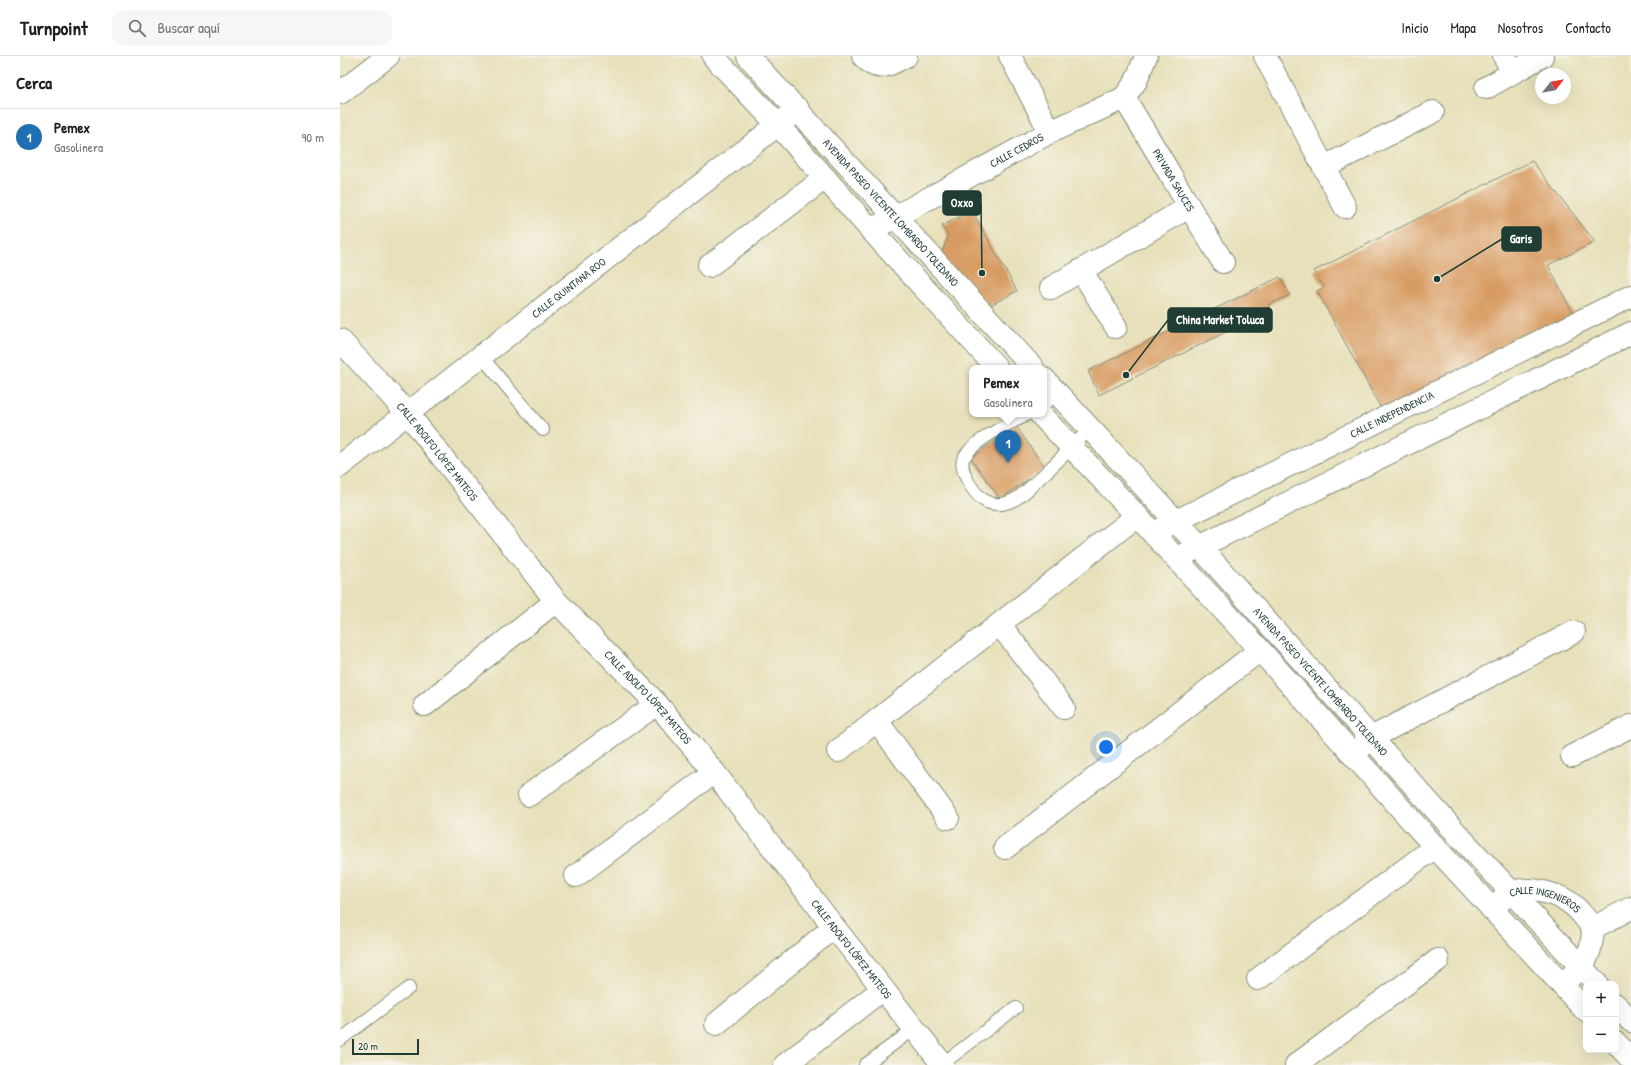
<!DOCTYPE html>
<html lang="es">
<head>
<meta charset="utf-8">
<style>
  :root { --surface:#fff; --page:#f6f6f6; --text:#202124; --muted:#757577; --line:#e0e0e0; --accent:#1f6fb2 }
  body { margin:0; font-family:"Patrick Hand",sans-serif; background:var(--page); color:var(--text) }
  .controls { position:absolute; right:12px; bottom:12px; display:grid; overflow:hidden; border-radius:8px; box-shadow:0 4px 16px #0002 }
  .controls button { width:36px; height:36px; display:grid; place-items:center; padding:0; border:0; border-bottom:1px solid var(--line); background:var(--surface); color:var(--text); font:20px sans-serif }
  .compass { position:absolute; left:1195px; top:12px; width:36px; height:36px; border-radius:50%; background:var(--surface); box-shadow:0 4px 16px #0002; rotate:59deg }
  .scale { position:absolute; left:12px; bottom:10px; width:67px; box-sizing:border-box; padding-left:4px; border:2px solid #1f3d34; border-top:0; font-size:11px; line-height:14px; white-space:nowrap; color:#1f3d34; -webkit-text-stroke:3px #f7f3e8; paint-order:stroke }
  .you { position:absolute; left:766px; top:691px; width:14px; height:14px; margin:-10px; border:3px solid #fff; border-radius:50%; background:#1a73e8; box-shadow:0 0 0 6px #1a73e833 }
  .badge { display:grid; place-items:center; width:26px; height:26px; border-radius:50%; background:var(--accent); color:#fff; font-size:13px; font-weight:700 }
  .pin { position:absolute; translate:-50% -33px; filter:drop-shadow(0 1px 2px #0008) }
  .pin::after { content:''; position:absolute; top:21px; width:14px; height:12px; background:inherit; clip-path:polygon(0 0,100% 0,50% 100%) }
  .popup { position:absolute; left:629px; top:309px; width:78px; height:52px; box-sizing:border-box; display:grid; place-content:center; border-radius:8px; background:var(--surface); filter:drop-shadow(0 1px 3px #0005); font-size:13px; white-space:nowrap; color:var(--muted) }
  .popup b { font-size:15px; color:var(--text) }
  .popup::after { content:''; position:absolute; left:50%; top:100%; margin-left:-8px; border:8px solid transparent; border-top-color:var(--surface) }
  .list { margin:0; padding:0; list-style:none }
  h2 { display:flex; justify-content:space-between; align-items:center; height:52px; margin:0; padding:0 16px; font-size:17px }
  h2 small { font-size:13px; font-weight:400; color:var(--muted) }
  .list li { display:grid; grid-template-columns:26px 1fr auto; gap:12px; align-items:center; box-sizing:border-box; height:56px; padding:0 16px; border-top:1px solid var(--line) }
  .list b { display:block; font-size:15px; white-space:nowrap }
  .list p { margin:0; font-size:13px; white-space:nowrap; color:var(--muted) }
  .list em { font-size:13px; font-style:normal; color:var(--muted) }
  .icon { flex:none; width:22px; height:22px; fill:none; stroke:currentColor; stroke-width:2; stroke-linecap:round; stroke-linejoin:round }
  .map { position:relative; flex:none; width:1291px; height:1009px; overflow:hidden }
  header { display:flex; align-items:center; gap:24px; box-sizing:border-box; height:56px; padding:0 20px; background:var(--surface); border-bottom:1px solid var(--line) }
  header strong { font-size:19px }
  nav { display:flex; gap:22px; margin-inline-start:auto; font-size:14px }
  .search { width:280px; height:36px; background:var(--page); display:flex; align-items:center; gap:10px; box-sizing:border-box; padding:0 14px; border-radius:12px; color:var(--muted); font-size:15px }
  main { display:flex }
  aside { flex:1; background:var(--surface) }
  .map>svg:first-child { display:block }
</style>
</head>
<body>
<header>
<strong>Turnpoint</strong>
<div class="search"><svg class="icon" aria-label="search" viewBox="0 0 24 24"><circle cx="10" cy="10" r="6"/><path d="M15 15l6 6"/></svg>Buscar aquí</div>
<nav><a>Inicio</a><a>Mapa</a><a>Nosotros</a><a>Contacto</a></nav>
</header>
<main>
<aside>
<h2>Cerca<small></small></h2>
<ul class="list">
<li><span class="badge">1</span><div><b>Pemex</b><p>Gasolinera</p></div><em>90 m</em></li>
</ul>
</aside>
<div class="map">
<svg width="1291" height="1009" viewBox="0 0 1291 1009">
  <rect width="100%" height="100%" fill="#f7f3e8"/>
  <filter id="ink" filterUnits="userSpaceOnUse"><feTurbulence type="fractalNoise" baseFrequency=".025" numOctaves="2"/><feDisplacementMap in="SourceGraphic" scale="8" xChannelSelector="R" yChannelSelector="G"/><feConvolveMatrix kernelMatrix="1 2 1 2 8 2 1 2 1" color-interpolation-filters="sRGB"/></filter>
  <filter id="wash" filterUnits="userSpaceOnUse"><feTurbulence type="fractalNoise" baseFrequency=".012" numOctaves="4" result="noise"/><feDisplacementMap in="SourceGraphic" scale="16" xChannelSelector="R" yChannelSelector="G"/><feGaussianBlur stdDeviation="0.9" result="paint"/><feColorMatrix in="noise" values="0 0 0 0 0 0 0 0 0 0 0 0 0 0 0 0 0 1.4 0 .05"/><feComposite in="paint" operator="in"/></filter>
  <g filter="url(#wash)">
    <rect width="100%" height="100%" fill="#e7e0ba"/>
    <g id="blocks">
      <!-- building -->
      <g fill="#d89b62">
        <polygon points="1192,105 1255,186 1208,209 1235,261 1043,356 977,235 984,231 974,215"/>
        <polygon points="632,154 677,235 647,251 601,199 608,180 602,170"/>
        <polygon points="940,221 950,239 928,249 930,254 759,339 748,315"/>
        <polygon points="676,370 705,412 660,443 631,402"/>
      </g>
    </g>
  </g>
  <g filter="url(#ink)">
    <use href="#blocks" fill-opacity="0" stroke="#838e77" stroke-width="1"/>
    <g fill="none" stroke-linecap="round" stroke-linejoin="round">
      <!-- service casing -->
      <g stroke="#838e77" stroke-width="14">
        <g id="service">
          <polyline points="142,301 203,374"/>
          <polyline points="704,348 717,338"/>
          <path d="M 688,358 C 668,369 638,381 625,400 C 616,411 634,439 645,445 C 652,449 662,449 669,446 C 681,442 691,430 700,422 C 717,406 734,390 749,373"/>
          <polyline points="0,984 69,932"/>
          <polyline points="602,1008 676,952"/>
          <polyline points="525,1009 574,973"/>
        </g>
      </g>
      <!-- minor casing -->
      <g stroke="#838e77" stroke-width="24">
        <g id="minor">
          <path d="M 523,0 C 538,18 548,9 566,0"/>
          <polyline points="670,0 710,76"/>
          <polyline points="925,0 1005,151"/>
          <polyline points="1164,0 1173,16"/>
          <polyline points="1146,32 1202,0"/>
          <polyline points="0,37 48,0"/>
          <path id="s1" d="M 784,42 C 818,96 849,152 883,206"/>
          <polyline points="984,111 1093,56"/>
          <path id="s2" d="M 531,174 L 710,76 L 784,42 L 796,25 L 806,0"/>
          <polyline points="369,210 485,122"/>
          <polyline points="741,214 776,271"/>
          <polyline points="711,232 849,151"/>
          <path id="s3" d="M 0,284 L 68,358 L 216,545 L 317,648 L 374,716 L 494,871 L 603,1009"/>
          <path id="s4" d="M 0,410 L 458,53"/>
          <polyline points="660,569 724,652"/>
          <polyline points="85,649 216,545"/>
          <polyline points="537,665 608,762"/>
          <polyline points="498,695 797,460"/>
          <polyline points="1013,699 1031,682 1234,576"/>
          <polyline points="1232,700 1291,670"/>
          <polyline points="189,739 317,648"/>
          <polyline points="665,792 920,594"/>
          <polyline points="236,820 374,716"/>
          <path id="s5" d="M 1151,852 C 1158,848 1164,841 1171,837 C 1188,829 1222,838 1235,851 C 1242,857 1247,865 1253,872 C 1252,903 1243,909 1222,929"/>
          <polyline points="1253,872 1291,852"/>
          <polyline points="918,923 1095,791"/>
          <polyline points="376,968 494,871"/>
          <polyline points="445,1009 543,933"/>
          <polyline points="956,1009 1098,904"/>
        </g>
      </g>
      <!-- secondary casing -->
      <g stroke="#838e77" stroke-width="24">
        <g id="secondary">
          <polyline points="373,0 438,69 531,174 657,312"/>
          <path id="s6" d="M 408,0 L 693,312"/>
          <path id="s7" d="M 704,323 L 859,490 L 1120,781 L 1257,928"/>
          <polyline points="700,358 797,460 920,594 1095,791 1246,955"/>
          <path id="s8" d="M 824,471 L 1291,240"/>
          <polyline points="847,497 1291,277"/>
          <polyline points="1276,949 1291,965"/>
          <polyline points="1276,987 1291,1003"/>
        </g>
      </g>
      <!-- service -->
      <use href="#service" stroke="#fff" stroke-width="12"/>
      <!-- minor -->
      <use href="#minor" stroke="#fff" stroke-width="22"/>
      <!-- secondary -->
      <use href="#secondary" stroke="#fff" stroke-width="22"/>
    </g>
  </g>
  <g text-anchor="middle" stroke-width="3.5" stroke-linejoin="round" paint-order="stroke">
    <!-- street labels -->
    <g font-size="11" fill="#1f3d34" stroke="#f7f3e8">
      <text dy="4" stroke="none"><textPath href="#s2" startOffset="166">CALLE CEDROS</textPath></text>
      <text dy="4" stroke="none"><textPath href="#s1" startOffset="96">PRIVADA SAUCES</textPath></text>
      <text dy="4" stroke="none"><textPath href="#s6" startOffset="212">AVENIDA PASEO VICENTE LOMBARDO TOLEDANO</textPath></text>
      <text dy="4" stroke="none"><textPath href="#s4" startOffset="290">CALLE QUINTANA ROO</textPath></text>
      <text dy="4" stroke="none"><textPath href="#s8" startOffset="254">CALLE INDEPENDENCIA</textPath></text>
      <text dy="4" stroke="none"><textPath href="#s3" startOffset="148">CALLE ADOLFO LÓPEZ MATEOS</textPath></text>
      <text dy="4" stroke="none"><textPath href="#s7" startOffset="410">AVENIDA PASEO VICENTE LOMBARDO TOLEDANO</textPath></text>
      <text dy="4" stroke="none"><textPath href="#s3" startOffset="472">CALLE ADOLFO LÓPEZ MATEOS</textPath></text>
      <text dy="4" stroke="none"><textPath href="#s5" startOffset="61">CALLE INGENIEROS</textPath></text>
      <text dy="4" stroke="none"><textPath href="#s3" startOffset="796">CALLE ADOLFO LÓPEZ MATEOS</textPath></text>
    </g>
  </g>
  <!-- callouts -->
  <path fill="none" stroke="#1f3d34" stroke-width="1.5" d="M642 217L641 147M1097 223L1162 183M786 319L828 264"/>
  <g fill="#1f3d34" stroke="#f7f3e8" stroke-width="1.5">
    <circle cx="642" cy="217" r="4"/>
    <circle cx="1097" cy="223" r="4"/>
    <circle cx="786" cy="319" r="4"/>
  </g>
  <g fill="#1f3d34" stroke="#1f3d34" stroke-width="1.5">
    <rect x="603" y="135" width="38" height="24" rx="4"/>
    <rect x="1162" y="171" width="39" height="24" rx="4"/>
    <rect x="828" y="252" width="104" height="24" rx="4"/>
  </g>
  <g font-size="12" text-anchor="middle" font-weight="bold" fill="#fff">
    <text x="622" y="151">Oxxo</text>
    <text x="1181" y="187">Garis</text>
    <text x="880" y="268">China Market Toluca</text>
  </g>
</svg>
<div class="controls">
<button>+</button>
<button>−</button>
</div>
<svg class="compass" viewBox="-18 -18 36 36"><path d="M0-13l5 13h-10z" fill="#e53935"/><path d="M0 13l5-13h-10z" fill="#757577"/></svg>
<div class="scale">20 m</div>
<div class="you"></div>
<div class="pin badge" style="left:668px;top:407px">1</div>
<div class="popup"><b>Pemex</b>Gasolinera</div>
</div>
</main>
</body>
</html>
